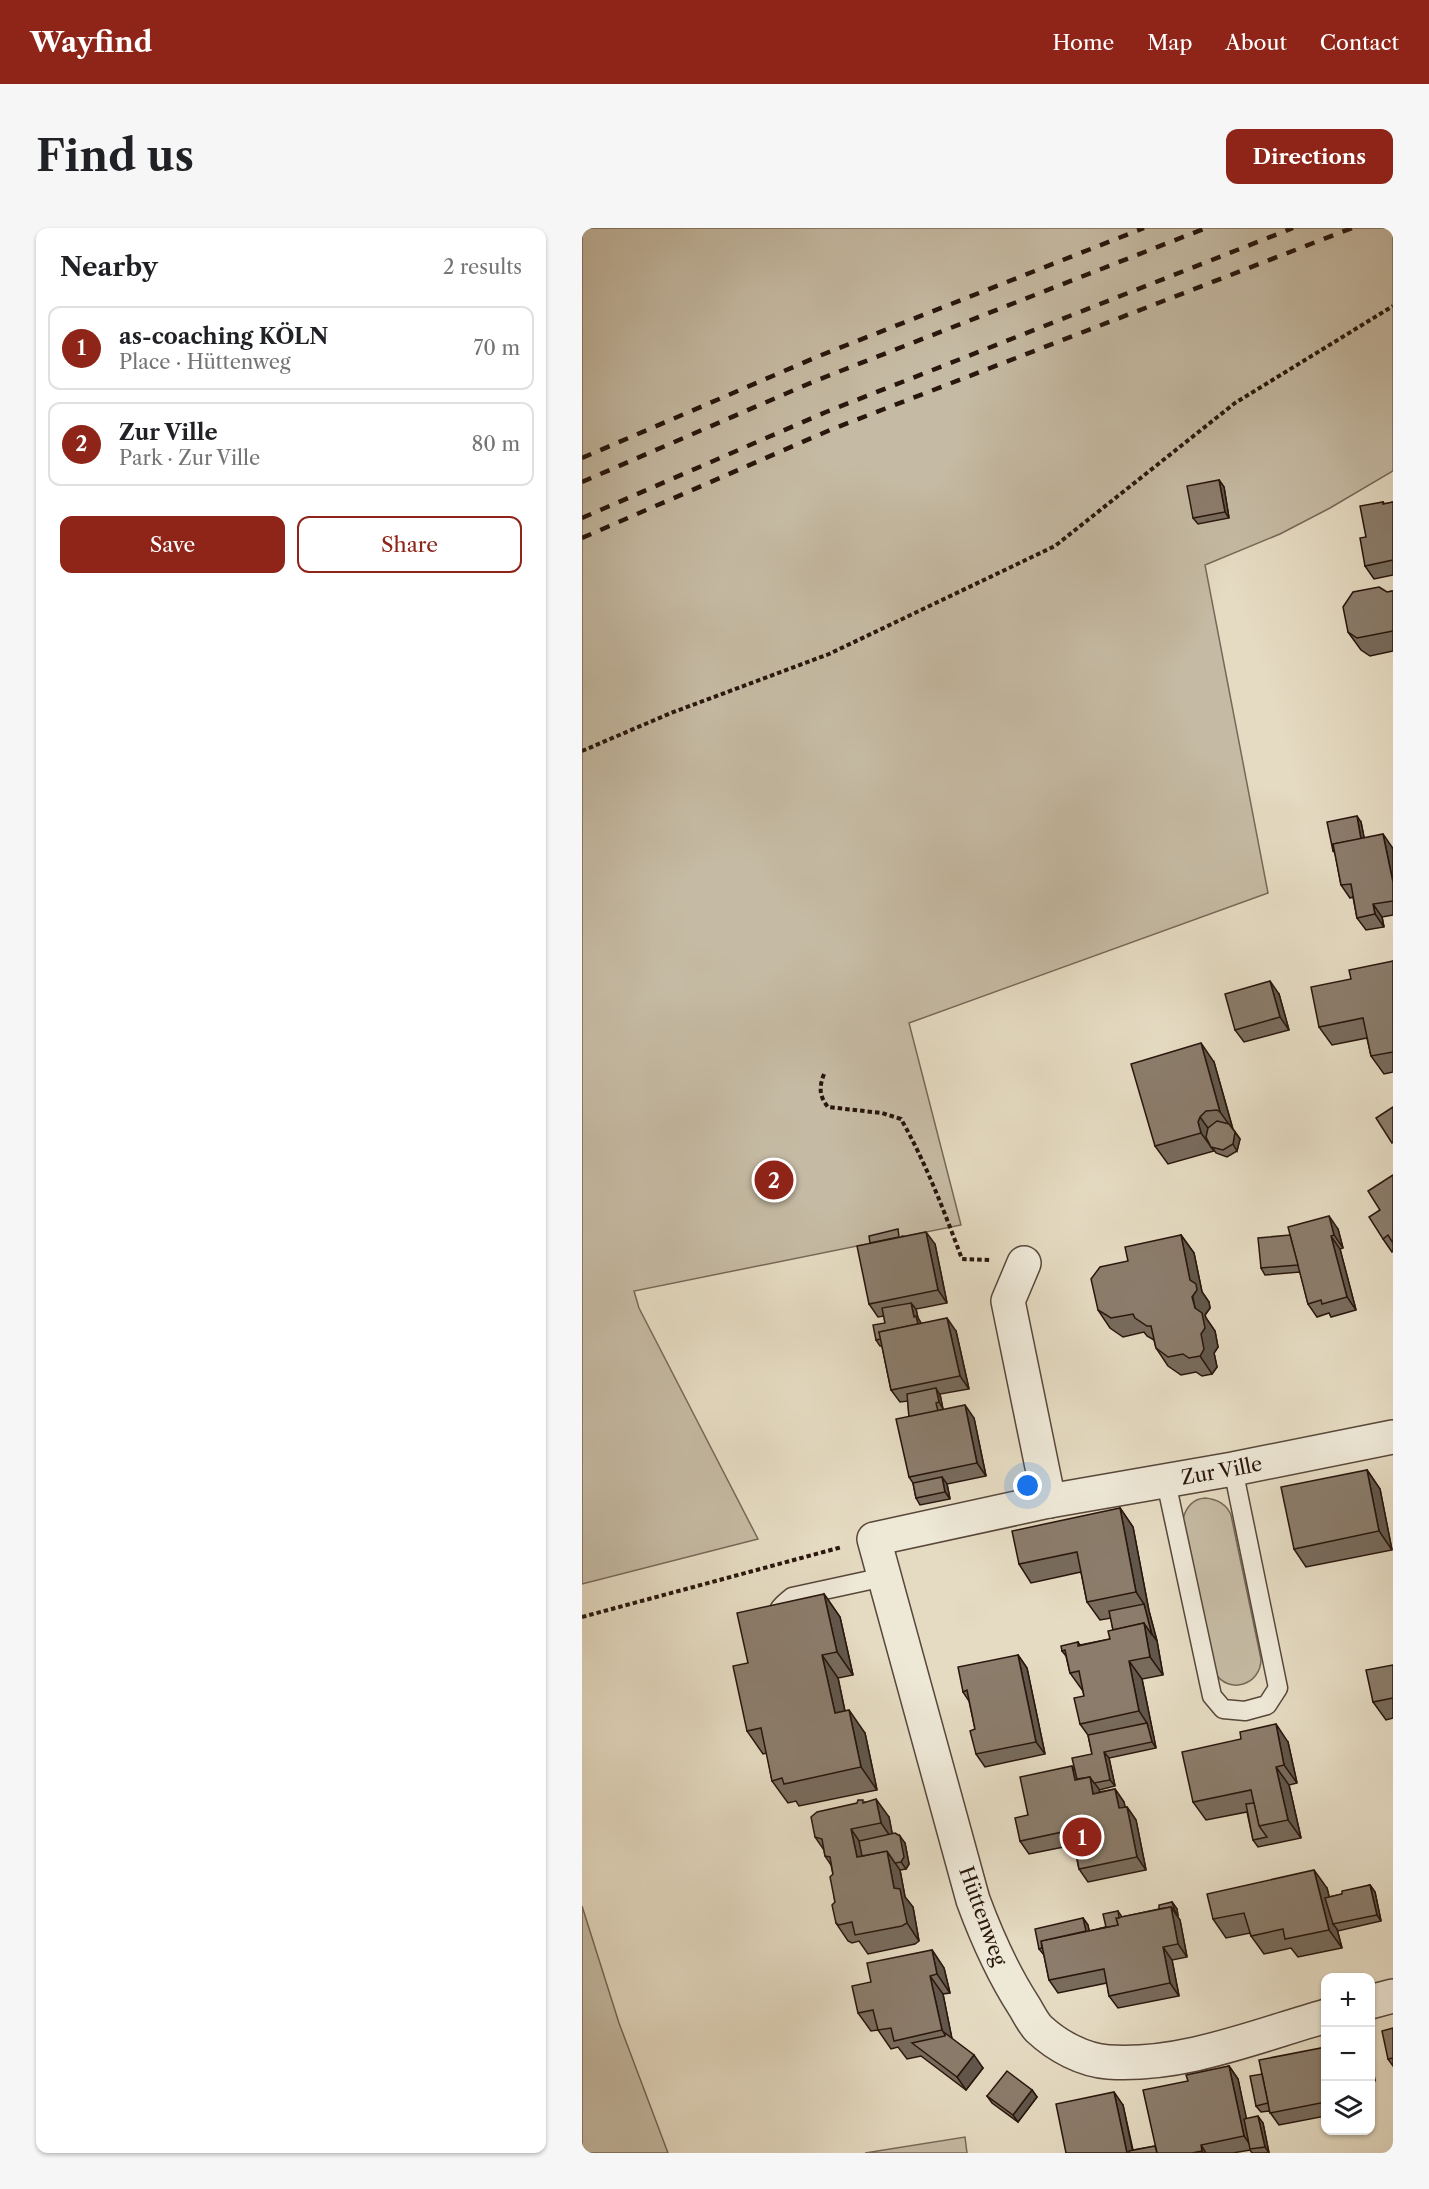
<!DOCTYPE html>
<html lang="en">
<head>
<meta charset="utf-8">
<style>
  :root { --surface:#fff; --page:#f6f6f6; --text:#202124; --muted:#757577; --line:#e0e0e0; --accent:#8f2418 }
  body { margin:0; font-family:"Libre Caslon Text",serif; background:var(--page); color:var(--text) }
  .controls { position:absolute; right:18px; bottom:18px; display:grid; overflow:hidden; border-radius:12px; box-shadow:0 2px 4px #0004 }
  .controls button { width:54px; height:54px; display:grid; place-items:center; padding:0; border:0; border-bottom:2px solid var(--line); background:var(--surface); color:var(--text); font:30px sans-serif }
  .you { position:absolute; left:446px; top:1258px; width:21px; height:21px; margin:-15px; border:4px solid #fff; border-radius:50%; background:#1a73e8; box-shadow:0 0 0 9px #1a73e833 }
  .badge { display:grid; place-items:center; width:39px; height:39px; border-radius:50%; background:var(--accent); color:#fff; font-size:20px; font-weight:700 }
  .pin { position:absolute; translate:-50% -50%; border:3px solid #fff; box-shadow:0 2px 6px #0006 }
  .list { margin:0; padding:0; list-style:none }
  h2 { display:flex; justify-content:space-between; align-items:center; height:78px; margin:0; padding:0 24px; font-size:26px }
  h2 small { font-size:20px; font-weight:400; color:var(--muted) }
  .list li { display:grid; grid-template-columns:39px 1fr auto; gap:18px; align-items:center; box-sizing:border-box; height:84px; margin:0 12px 12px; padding:0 12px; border:2px solid var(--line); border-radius:12px }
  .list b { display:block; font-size:22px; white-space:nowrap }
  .list p { margin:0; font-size:20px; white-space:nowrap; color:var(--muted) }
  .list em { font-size:20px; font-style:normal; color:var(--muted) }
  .actions { display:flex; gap:12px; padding:18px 24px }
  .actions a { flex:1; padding:14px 0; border:2px solid var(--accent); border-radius:12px; text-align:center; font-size:21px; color:var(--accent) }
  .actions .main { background:var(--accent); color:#fff }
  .icon { flex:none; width:33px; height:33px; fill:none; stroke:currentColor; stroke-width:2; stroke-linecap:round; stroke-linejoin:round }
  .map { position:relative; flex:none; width:811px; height:1925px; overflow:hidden; border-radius:12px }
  header { display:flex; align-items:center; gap:36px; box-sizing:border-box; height:84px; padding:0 30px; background:var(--accent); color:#fff }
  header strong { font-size:28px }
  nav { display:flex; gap:33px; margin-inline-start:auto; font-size:21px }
  .intro { display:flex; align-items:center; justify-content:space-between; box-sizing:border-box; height:144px; padding:0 36px }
  h1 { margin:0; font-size:42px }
  .button { padding:15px 27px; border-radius:12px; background:var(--accent); color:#fff; font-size:21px; font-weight:700 }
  main { display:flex; gap:36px; padding:0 36px }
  aside { flex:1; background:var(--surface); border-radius:12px; box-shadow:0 2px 4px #0004 }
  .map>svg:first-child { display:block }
</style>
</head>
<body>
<header>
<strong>Wayfind</strong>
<nav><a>Home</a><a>Map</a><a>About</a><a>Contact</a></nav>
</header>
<div class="intro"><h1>Find us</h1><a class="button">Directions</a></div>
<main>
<aside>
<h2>Nearby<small>2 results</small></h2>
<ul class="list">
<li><span class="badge">1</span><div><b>as-coaching KÖLN</b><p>Place · Hüttenweg</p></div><em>70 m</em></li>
<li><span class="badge">2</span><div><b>Zur Ville</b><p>Park · Zur Ville</p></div><em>80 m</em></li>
</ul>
<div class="actions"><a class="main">Save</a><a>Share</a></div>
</aside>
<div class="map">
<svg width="811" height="1925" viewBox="0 0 811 1925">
  <rect width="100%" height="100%" fill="#e5dbc2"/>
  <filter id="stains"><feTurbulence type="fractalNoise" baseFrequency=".00333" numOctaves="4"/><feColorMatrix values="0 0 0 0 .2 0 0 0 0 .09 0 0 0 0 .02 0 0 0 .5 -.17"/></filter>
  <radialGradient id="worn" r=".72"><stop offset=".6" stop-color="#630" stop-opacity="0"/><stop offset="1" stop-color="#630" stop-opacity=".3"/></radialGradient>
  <!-- green -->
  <g fill="#c5baa3" stroke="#776858" stroke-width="1.5">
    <polygon points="0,0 811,0 811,243 748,280 698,306 623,337 686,665 327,795 379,997 52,1063 57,1080 176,1311 0,1356"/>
    <path d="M 623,1270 C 635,1271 644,1275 649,1287 L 679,1431 C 679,1457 647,1467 633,1445 L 601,1291 C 604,1279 610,1271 623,1270 Z"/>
    <polygon points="0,1678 37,1795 86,1925 0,1925"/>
    <polygon points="383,1909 385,1925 283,1925"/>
  </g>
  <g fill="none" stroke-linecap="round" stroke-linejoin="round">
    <!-- service casing -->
    <g stroke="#58473a" stroke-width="21">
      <g id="service">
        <polyline points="584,1254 630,1468 641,1481 663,1483 685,1477 696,1460 651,1241"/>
        <path d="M 195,1395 C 194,1381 200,1377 210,1369 L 302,1349"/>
      </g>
    </g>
    <!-- minor casing -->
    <g stroke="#58473a" stroke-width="36">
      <g id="minor">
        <polyline points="442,1035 426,1073 467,1273"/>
        <polyline points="788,1774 811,1768"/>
        <path id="s1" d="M 744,1788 C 674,1808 600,1839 526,1834 C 501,1832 475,1818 457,1801 C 451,1795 447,1786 442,1778 C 420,1744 405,1710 391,1672 L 292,1311 L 467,1273 L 651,1241 L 811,1209"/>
      </g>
    </g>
    <!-- path -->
    <g stroke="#29160d" stroke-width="4" stroke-dasharray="4.5 3" stroke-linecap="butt">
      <polyline points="0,523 89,485 247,426 473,318 653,175 811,78"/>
      <path d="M 242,846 C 237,859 237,868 246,879 L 300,885 L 319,891 C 344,935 362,983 380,1031 L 408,1032"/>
      <polyline points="0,1389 260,1319"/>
    </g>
    <!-- service -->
    <use href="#service" stroke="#eee8d7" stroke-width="18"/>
    <!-- minor -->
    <use href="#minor" stroke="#eee8d7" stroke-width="33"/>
    <!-- rail -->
    <g stroke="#29160d" stroke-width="4.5" stroke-dasharray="10 10" stroke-linecap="butt">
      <polyline points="0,230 237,128 562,0"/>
      <polyline points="0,254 233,153 624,0"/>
      <polyline points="0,290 244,184 711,0"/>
      <polyline points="0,310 248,202 770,0"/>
    </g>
  </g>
  <!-- wall -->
  <g fill="#786b5c" stroke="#29160d" stroke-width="1.5">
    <polygon points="637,252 642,259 647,290 616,296 611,290"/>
    <polygon points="801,274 803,276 811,274 811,347 792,351 783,338 784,309"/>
    <polygon points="811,363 811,423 788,428 779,422 766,404 805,364"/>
    <polygon points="779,594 782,610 810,619 811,622 811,687 800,689 802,699 784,702 775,690 771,669 768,670 759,657 753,625 751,623"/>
    <polygon points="811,733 811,844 802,846 789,828 785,810 750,817 737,799 769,751"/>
    <polygon points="697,766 707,802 662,814 653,802"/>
    <polygon points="632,834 651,901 658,911 655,923 645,929 634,925 632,922 632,923 586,936 573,918"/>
    <polygon points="811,947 811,1023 810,1024 801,1011 798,982"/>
    <polygon points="756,1001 761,1020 758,1021 774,1082 749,1089 747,1085 735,1089 726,1076 718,1044 683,1047 679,1040 708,1007"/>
    <polygon points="599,1007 612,1025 620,1064 627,1074 628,1080 623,1087 624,1090 633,1103 636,1119 632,1125 635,1139 630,1146 620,1148 614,1144 599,1147 586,1138 574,1120 572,1112 565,1108 562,1104 541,1109 528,1100 516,1082 546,1033"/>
    <polygon points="320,1008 353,1016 365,1075 334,1081 336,1090 339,1095 374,1103 387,1161 358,1166 361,1181 359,1182 392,1190 404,1248 365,1256 368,1271 338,1277 334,1270 331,1255 327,1249 327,1189 326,1173 318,1174 309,1162 300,1118 298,1118 294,1112 303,1095 302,1088 296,1089 287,1076"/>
    <polygon points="785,1242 798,1261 810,1322 724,1339 712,1321"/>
    <polygon points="538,1280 551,1299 567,1383 575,1413 581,1447 560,1451 574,1520 527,1530 533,1558 517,1562 517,1564 533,1561 542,1574 543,1579 545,1579 554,1592 564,1642 506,1654 497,1641 492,1617 447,1626 438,1613 446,1587 493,1543 510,1526 506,1507 498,1496 502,1468 501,1463 488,1445 484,1428 480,1423 496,1414 498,1417 528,1411 531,1402 529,1390 518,1392 505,1374 499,1344 449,1355 437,1336"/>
    <polygon points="242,1366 258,1389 271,1447 256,1450 263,1483 283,1505 295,1562 217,1578 214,1573 206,1575 190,1553 185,1525 181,1526 165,1503"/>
    <polygon points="436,1427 445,1440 463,1526 403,1539 394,1526 393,1501 387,1473 381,1464"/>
    <polygon points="811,1437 811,1490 804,1492 791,1474"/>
    <polygon points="706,1514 715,1555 707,1557 719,1610 676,1619 671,1612 665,1584 624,1592 611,1574"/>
    <polygon points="283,1574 307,1589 310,1606 323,1615 327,1636 324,1641 318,1642 323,1669 331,1679 337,1713 333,1716 286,1726 277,1713 270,1715 266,1713 254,1695 251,1646 249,1637 243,1628 242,1622 233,1609"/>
    <polygon points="788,1657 793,1664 799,1693 756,1703 755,1701 760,1720 716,1729 709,1720 682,1726 669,1708 668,1705 644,1710 631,1691 745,1660 747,1669 760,1666"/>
    <polygon points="590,1674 595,1681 596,1688 595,1688 598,1692 605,1729 590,1732 597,1768 536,1780 527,1768 525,1755 476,1765 467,1752 462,1727 457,1721 501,1690 506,1697 507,1703 524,1699 536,1683 540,1689 577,1681"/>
    <polygon points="350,1722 362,1740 368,1765 361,1766 370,1811 401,1840 384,1862 339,1828 325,1831 316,1819 309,1821 296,1802 289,1803 276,1785 289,1754"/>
    <polygon points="811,1800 811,1838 806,1831"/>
    <polygon points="744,1819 744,1888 697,1897 687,1883 679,1884 674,1878"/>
    <polygon points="789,1831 793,1853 789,1854"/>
    <polygon points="647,1838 656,1851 664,1891 681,1895 687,1925 670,1925 668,1922 651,1925 484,1925 541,1877 551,1922 573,1918 606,1853"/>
    <polygon points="450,1862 455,1869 436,1894 410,1875 405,1868"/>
  </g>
  <!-- shaded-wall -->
  <g fill="#61574b" stroke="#29160d" stroke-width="1.5">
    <polygon points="637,252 642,259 647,290 643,284"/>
    <polygon points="775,588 779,594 785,624 780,617"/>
    <polygon points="801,606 810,619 811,622 811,654"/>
    <polygon points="791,676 800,689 802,699 793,686"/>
    <polygon points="688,753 697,766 707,802 698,789"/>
    <polygon points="619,815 632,834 651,902 638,884"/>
    <polygon points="618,889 631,907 629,919 632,923 619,905 616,894"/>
    <polygon points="653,904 658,911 655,923 651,916"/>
    <polygon points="747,988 756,1001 761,1020 752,1007"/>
    <polygon points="344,1004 353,1016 365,1075 356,1062"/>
    <polygon points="599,1007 612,1025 620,1064 627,1074 628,1080 623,1087 624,1090 633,1103 636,1119 632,1125 635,1139 630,1146 618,1128 613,1080"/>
    <polygon points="749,1008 758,1021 774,1082 765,1069"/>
    <polygon points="329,1075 334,1081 336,1090 339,1095 342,1110 332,1089"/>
    <polygon points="365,1090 374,1103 387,1161 378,1148"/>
    <polygon points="354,1160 358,1167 361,1181 357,1174"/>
    <polygon points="383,1177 392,1190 404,1248 395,1235"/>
    <polygon points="785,1242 798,1261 810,1322 797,1303"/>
    <polygon points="360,1249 365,1256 368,1271 363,1264"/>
    <polygon points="538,1280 551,1299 567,1383 575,1413 570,1407 562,1376 554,1364"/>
    <polygon points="242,1366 258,1389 271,1447 255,1424"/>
    <polygon points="562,1395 575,1413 581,1447 568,1429"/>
    <polygon points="240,1427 256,1450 268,1508 253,1485"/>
    <polygon points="436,1427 445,1440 463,1526 454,1514"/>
    <polygon points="547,1433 560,1451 574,1520 570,1514 565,1495 557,1483"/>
    <polygon points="267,1482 283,1505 295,1562 279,1539"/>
    <polygon points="694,1496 706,1514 715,1555 702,1537"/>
    <polygon points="522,1524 527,1530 533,1558 528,1552"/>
    <polygon points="490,1538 499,1551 493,1552"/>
    <polygon points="694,1539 707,1557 719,1610 706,1592"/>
    <polygon points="508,1549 517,1561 520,1578 511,1566"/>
    <polygon points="533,1561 542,1574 546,1593 537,1580"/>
    <polygon points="294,1571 307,1589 312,1614 299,1595"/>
    <polygon points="545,1579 554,1592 564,1642 555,1629"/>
    <polygon points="269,1601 282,1620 286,1640 275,1629"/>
    <polygon points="318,1608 323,1615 327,1636 324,1641 319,1634"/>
    <polygon points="305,1623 318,1642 323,1669 331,1679 337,1713 325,1695 312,1660"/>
    <polygon points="732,1642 745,1660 754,1695 751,1696 755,1701 760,1720 747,1702"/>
    <polygon points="788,1657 793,1664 799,1693 795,1687"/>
    <polygon points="590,1674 595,1681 596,1688 592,1681"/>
    <polygon points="589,1679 598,1692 605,1729 596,1716"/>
    <polygon points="501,1690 506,1697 510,1717 505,1710"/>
    <polygon points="581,1719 590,1732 597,1768 588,1755"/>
    <polygon points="350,1722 362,1740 368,1765 355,1746"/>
    <polygon points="348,1748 361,1766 372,1821 360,1802"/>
    <polygon points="392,1827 401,1840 384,1862 375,1849"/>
    <polygon points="789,1831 793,1853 789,1847"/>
    <polygon points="647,1838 656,1851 671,1921 662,1908"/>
    <polygon points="450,1862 455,1869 436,1894 431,1887"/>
    <polygon points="532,1864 541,1877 551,1925 545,1925"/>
    <polygon points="676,1888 681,1895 687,1925 683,1919"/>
    <polygon points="619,1917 624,1925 621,1925 620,1923"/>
  </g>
  <!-- building -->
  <g fill="#8b7c6b" stroke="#29160d" stroke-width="1.5">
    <polygon points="637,252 643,284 611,290 605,258"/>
    <polygon points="801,274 801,276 811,274 811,332 783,338 778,310 784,309 778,278"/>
    <polygon points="797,359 805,364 811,363 811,403 775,410 766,404 761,379 771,364"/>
    <polygon points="775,588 779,611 751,616 752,623 751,623 745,594"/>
    <polygon points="801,606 811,654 811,673 791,676 793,686 775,690 769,656 759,657 751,616"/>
    <polygon points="811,733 811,824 789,828 781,790 737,799 729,759 769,751 767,742"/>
    <polygon points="688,753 698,789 653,802 643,766"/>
    <polygon points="619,815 638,884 635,882 624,883 618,889 616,894 619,905 573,918 549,836"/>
    <polygon points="811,879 811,914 810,915 794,890"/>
    <polygon points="635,893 647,896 653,904 651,916 641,922 629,919 624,909 626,900"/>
    <polygon points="811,947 811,1015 806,1007 801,1011 787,989 798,982 786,963"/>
    <polygon points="747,988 752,1007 749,1008 765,1069 740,1076 739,1072 726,1076 706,999"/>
    <polygon points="316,1001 317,1009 288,1015 287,1008"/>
    <polygon points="344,1004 356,1062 287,1076 275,1018"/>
    <polygon points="599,1007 608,1052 614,1056 615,1062 610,1069 613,1080 620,1085 623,1100 619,1106 622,1121 618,1128 607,1130 601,1126 586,1129 574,1120 569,1098 565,1098 553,1090 551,1086 529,1090 516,1082 509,1051 518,1039 546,1033 543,1019"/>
    <polygon points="708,1007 716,1037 679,1040 676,1010"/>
    <polygon points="329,1075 332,1089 334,1088 336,1096 297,1104 299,1111 294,1112 291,1097 303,1095 300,1080"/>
    <polygon points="365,1090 378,1148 309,1162 297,1104"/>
    <polygon points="354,1160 357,1174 354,1175 356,1183 327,1189 325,1166"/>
    <polygon points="383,1177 395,1235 327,1249 314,1191"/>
    <polygon points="785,1242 797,1303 712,1321 699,1259"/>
    <polygon points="360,1249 363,1264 334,1270 331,1255"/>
    <polygon points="538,1280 554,1364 505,1374 495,1324 437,1336 430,1303"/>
    <polygon points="242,1366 255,1424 240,1427 253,1485 267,1482 279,1539 202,1556 200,1550 190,1553 179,1500 165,1503 151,1438 166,1435 155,1385"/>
    <polygon points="562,1376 570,1407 562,1395 531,1402 527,1383"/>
    <polygon points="562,1395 568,1429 547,1433 557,1483 498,1496 492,1470 502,1468 497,1443 488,1445 483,1422 480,1423 479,1418 496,1414 496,1418 528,1411 526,1403"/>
    <polygon points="436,1427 454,1514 394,1526 388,1503 393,1501 385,1462 381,1464 376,1439"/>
    <polygon points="811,1437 811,1470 791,1474 784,1442"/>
    <polygon points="565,1495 570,1514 522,1524 528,1552 512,1555 508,1549 495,1551 490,1530 510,1526 506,1507"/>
    <polygon points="694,1496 702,1537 694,1539 706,1592 677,1598 669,1562 611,1574 600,1524 659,1511 658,1504"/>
    <polygon points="490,1538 493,1552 508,1549 511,1566 533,1561 537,1580 545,1579 555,1629 497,1641 490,1602 438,1613 433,1590 446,1587 438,1549"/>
    <polygon points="294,1571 299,1595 269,1601 275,1629 305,1623 312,1660 318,1661 325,1695 320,1698 273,1707 270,1694 257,1697 254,1695 250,1677 253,1674 248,1649 251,1646 248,1629 243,1628 240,1611 233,1609 229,1589 235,1584 275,1575 276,1572 281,1572 281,1575"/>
    <polygon points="672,1575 677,1598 685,1609 671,1612 664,1576"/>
    <polygon points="313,1605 318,1608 322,1629 319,1634 313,1635 305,1623 280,1628 277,1613"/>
    <polygon points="732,1642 747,1702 703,1711 701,1701 669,1708 662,1685 631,1691 625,1666"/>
    <polygon points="788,1657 795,1687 751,1696 743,1670 760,1666 760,1663"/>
    <polygon points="590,1674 592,1681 591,1681 589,1679 577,1681 577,1677"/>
    <polygon points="589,1679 596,1716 581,1719 588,1755 527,1768 522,1741 467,1752 459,1713 536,1697 534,1690"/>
    <polygon points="536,1683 537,1690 534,1690 536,1697 516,1701 524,1699 521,1686"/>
    <polygon points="501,1690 504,1703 459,1713 460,1720 457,1721 453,1701"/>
    <polygon points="350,1722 355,1746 348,1748 360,1802 312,1813 309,1800 296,1802 291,1782 276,1785 270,1758 289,1754 285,1735"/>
    <polygon points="811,1800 811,1830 806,1831 800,1803"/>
    <polygon points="363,1805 392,1827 375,1849 330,1815 363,1808"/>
    <polygon points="744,1819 744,1874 688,1885 677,1832"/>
    <polygon points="647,1838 662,1908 619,1917 620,1923 610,1925 575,1925 561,1862 606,1853 604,1847"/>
    <polygon points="425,1843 450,1862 431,1887 405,1868"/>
    <polygon points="680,1846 686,1875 674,1878 668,1848"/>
    <polygon points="532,1864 545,1925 484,1925 474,1876"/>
    <polygon points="676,1888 683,1919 668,1921 662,1891"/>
    <polygon points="573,1918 575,1925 548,1925 547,1923"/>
  </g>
  <g text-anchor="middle" stroke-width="4.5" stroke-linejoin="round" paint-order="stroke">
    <!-- street labels -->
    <g font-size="20" fill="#29160d" stroke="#eee8d7">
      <text dy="7" stroke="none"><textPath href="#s1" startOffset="1176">Zur Ville</textPath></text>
      <text transform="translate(401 1688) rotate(70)" y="7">Hüttenweg</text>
    </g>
  </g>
  <rect width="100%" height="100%" filter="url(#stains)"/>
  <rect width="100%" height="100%" fill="url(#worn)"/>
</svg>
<div class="controls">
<button>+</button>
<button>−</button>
<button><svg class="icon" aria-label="layers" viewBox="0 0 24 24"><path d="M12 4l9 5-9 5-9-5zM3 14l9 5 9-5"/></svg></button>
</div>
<div class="you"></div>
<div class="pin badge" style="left:500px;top:1609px">1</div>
<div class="pin badge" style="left:192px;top:952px">2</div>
</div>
</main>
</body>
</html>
